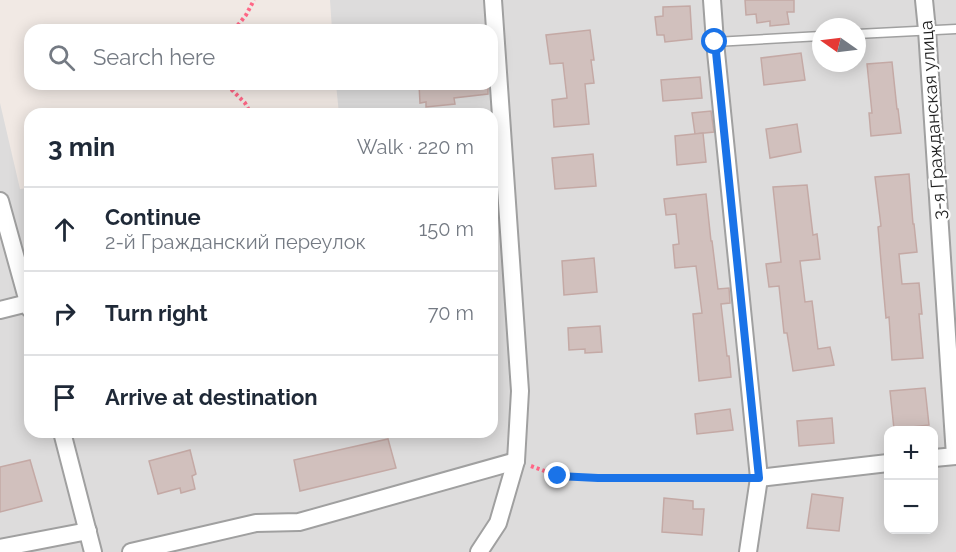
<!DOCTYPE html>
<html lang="en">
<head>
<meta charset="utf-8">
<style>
  :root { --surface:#fff; --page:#f2f2f3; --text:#1f2937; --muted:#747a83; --line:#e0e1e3 }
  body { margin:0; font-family:Raleway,sans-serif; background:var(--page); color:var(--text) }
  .controls { position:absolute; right:18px; bottom:18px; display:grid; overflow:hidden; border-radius:12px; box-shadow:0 3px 15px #0003 }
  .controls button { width:54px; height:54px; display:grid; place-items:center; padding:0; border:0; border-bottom:2px solid var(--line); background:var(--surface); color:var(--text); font:30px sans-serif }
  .compass { position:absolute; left:812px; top:18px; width:54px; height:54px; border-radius:50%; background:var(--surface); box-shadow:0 3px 15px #0003; rotate:284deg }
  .stop { position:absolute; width:18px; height:18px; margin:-14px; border:4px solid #1a73e8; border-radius:50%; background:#fff }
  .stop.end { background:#1a73e8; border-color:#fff; box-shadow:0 2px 6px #0008 }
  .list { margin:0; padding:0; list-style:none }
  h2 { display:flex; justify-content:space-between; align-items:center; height:78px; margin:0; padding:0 24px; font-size:26px }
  h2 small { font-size:20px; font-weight:400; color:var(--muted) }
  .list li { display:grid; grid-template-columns:39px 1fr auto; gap:18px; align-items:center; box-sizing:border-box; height:84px; padding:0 24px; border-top:2px solid var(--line) }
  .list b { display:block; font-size:22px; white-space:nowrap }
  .list p { margin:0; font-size:20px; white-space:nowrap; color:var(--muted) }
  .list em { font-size:20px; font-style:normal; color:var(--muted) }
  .icon { flex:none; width:33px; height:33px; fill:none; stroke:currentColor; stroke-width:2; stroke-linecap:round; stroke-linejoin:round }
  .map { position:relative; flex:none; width:956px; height:552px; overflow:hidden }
  .search { position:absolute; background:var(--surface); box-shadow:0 3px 15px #0003; left:24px; top:24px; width:474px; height:66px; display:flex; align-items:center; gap:15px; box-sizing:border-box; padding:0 21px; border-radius:18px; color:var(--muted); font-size:22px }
  .panel { position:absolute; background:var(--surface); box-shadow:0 3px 15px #0003; left:24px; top:108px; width:474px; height:330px; border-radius:18px }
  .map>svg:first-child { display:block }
</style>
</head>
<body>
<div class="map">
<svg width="956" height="552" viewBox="0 0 956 552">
  <rect width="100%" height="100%" fill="#f1e9e4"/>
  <!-- residential -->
  <path fill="#dddcdc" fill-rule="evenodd" d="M 330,0 L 956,0 L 956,552 L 0,552 L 0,103 L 20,189 L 30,188 L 30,432 L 492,432 L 492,114 L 339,114 L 336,84 L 492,84 L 492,30 L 332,30 ZM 821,27 L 857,27 L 857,63 L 821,63 ZM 888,430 L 934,430 L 934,530 L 888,530 Z"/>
  <!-- building -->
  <g fill="#d1c0bd" stroke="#c4a9a5" stroke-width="1.5">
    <polygon points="745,0 794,0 794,12 787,12 789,24 770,26 770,21 757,23 756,14 746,15"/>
    <polygon points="690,6 692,39 665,42 664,35 657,35 655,17 663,16 663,7"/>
    <polygon points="590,30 594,60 591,60 594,83 585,84 589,124 554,127 552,100 567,98 563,63 550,64 546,35"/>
    <polygon points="801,53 805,80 764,85 761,58"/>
    <polygon points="892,62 897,109 898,109 901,133 871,136 869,113 872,113 867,64"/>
    <polygon points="700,77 702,98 663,101 661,80"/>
    <polygon points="419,84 488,84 488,94 454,98 455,104 426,107 426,102 420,103"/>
    <polygon points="711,111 714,132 695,134 692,113"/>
    <polygon points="797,124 801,152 770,158 766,129"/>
    <polygon points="703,133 706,162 677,165 675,136"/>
    <polygon points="593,154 596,186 555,189 552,158"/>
    <polygon points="909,174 913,224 914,224 917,252 899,254 902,284 919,283 922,314 919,314 923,358 892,360 889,317 886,318 883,285 878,227 881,226 875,177"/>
    <polygon points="807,185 813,235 817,234 820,259 800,261 805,302 812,301 818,349 830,347 834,365 793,371 787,333 784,333 779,286 769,287 766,264 781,262 773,187"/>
    <polygon points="706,194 711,241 712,241 718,289 729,288 730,303 721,304 727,356 729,356 731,377 699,381 693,314 702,313 696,266 675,268 673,245 679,244 676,214 666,215 664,199"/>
    <polygon points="594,258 597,292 564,295 562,261"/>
    <polygon points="600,326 602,352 585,353 585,349 569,350 568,328"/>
    <polygon points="925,388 929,425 894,429 890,391"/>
    <polygon points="730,409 733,430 697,434 695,414"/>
    <polygon points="832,418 834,443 799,446 797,421"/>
    <polygon points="388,439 396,468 300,491 294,460"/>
    <polygon points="190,450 196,474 192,476 195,489 181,493 180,488 158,494 149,461"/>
    <polygon points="30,460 42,501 0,512 0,467"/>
    <polygon points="812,494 843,498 839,531 807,528"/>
    <polygon points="664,498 693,501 693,509 704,509 702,535 662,532"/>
  </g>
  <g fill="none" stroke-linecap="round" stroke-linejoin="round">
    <!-- lane casing -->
    <g stroke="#a0a0a0" stroke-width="11">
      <g id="lane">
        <polyline points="857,34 956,29"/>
        <polyline points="715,42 821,36"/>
      </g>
    </g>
    <!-- street casing -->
    <g stroke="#a0a0a0" stroke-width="20">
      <g id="street">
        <polyline points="712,0 715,42 759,478 748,552"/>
        <polyline points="924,0 927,30 955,456"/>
        <polyline points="0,201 30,309"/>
        <polyline points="0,310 28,303"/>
        <polyline points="62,432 93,552"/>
        <polyline points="934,458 956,456"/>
        <polyline points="759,478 888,463"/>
        <polyline points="0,548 88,531"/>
        <polyline points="131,552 256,523 299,522 516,461"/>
        <polyline points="479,552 498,523 516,461 520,391 493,0"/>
      </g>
    </g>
    <!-- path -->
    <g stroke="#ff6786" stroke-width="4" stroke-dasharray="3 3" stroke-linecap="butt">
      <polyline points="234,30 246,15 254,0"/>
      <polyline points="229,84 232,90 245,103 251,114"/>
      <polyline points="531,466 558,476 598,478 743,478"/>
    </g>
    <!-- lane -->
    <use href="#lane" stroke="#fff" stroke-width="8"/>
    <!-- street -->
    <use href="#street" stroke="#fff" stroke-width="16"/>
  </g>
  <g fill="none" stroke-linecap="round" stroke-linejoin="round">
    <!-- route -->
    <polyline stroke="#1a73e8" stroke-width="8" points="558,476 598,478 759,478 715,42"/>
  </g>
  <g text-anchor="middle" stroke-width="4.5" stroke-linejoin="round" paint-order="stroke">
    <!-- street labels -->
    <g font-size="18" fill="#1f1f1f" stroke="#fff">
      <text transform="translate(933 120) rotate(-94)" y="6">3-я Гражданская улица</text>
    </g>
  </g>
</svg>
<div class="controls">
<button>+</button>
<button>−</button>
</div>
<svg class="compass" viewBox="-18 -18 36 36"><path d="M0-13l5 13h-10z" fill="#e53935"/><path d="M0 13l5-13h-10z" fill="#747a83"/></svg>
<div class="stop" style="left:715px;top:42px"></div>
<div class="stop end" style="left:558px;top:476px"></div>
<div class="search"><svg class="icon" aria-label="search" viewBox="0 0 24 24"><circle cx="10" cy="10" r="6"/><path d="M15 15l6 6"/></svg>Search here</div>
<section class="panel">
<h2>3 min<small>Walk · 220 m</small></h2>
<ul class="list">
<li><svg class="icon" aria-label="ahead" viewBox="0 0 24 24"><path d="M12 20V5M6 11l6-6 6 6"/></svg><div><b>Continue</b><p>2-й Гражданский переулок</p></div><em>150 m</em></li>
<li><svg class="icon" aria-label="right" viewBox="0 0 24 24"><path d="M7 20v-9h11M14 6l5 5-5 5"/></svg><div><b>Turn right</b></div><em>70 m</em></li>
<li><svg class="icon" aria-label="arrive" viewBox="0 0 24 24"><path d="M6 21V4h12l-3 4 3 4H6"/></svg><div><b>Arrive at destination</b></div></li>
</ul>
</section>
</div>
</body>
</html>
